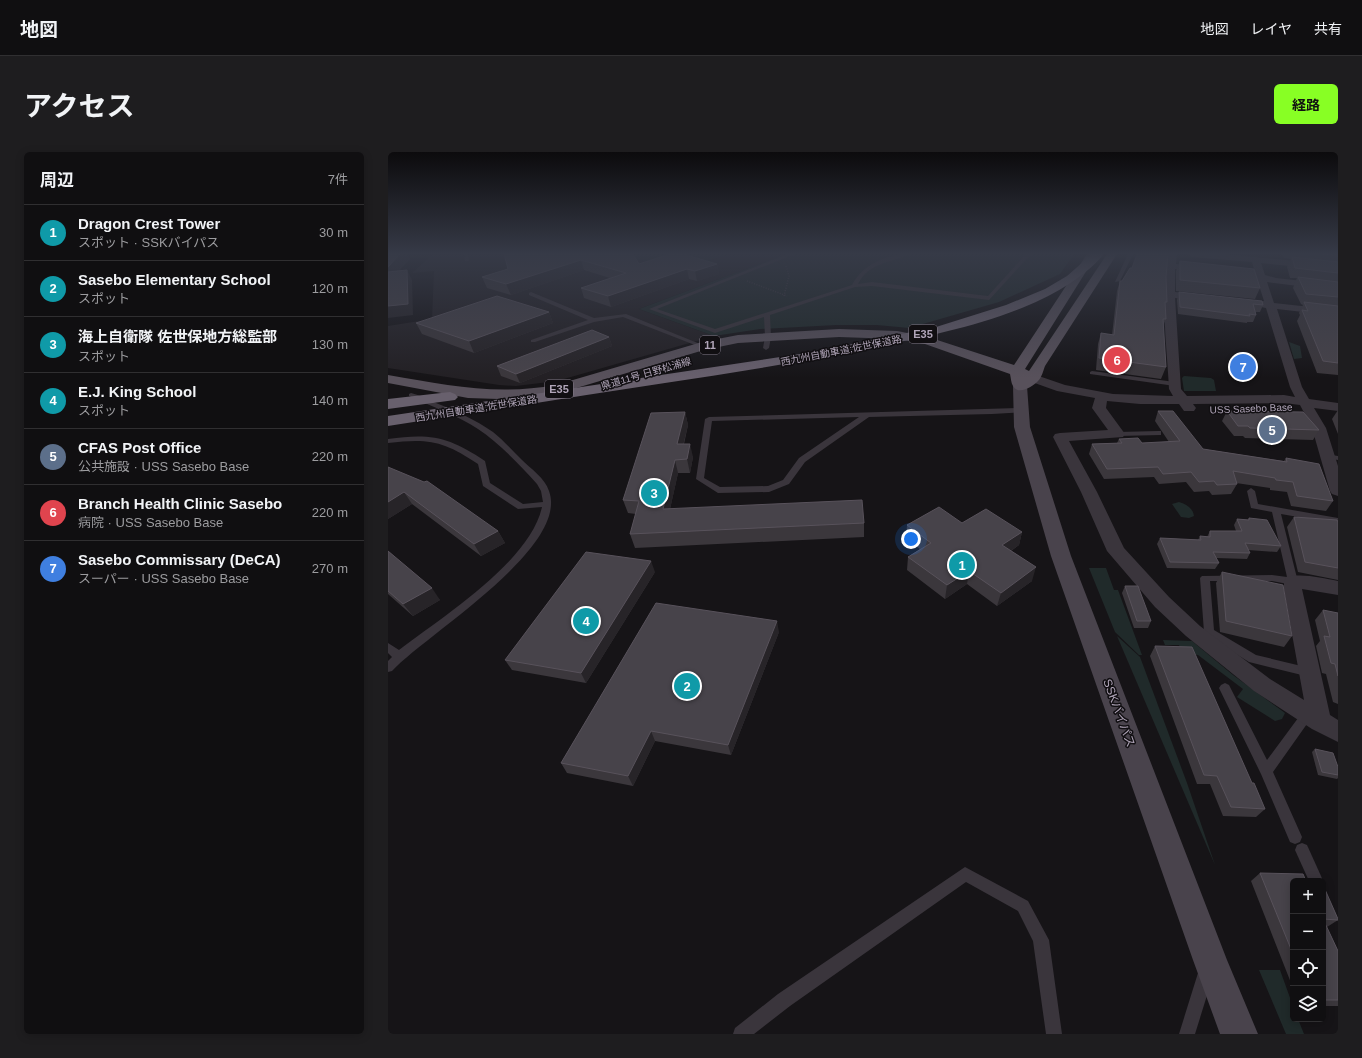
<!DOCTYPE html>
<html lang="ja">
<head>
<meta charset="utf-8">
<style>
  :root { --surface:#100f11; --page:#1e1d1f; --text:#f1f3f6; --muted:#9c9c9f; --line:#302f31; --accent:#88ff24 }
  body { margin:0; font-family:Helvetica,"Noto Sans JP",sans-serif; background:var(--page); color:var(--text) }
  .controls { position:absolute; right:12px; bottom:12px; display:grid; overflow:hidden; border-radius:6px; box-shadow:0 2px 10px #0003 }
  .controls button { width:36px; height:36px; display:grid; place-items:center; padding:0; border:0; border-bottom:1px solid var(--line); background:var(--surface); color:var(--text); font:20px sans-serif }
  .you { position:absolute; left:523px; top:387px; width:14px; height:14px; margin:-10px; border:3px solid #fff; border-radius:50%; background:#1a73e8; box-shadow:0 0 0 6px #1a73e833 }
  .badge { display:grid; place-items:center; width:26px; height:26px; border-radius:50%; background:var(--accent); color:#fff; font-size:13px; font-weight:700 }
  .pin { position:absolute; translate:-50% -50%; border:2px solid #fff; box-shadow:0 1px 4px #0006 }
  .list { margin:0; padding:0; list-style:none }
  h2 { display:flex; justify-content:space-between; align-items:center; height:52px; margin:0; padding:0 16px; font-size:17px }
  h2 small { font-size:13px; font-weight:400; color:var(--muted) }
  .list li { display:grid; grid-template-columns:26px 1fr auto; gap:12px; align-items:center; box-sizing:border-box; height:56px; padding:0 16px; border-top:1px solid var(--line) }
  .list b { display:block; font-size:15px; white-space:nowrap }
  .list p { margin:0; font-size:13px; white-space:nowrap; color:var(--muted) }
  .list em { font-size:13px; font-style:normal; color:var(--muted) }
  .icon { flex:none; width:22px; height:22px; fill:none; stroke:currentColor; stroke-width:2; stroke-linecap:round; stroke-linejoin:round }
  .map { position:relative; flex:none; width:950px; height:882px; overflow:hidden; border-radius:6px }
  header { display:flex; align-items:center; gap:24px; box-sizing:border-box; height:56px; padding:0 20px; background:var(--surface); border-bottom:1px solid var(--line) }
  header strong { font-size:19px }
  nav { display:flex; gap:22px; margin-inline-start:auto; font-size:14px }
  .intro { display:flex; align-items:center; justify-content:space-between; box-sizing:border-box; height:96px; padding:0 24px }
  h1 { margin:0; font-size:28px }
  .button { padding:10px 18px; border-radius:6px; background:var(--accent); color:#111; font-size:14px; font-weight:700 }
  main { display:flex; gap:24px; padding:0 24px }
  aside { flex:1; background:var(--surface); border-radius:6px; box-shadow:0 2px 10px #0003 }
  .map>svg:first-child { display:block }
</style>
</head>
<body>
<header>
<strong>地図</strong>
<nav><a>地図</a><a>レイヤ</a><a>共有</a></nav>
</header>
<div class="intro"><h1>アクセス</h1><a class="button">経路</a></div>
<main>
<aside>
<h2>周辺<small>7件</small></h2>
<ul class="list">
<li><span class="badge" style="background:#0f9aa8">1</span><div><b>Dragon Crest Tower</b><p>スポット · SSKバイパス</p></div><em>30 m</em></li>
<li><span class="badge" style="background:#0f9aa8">2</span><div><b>Sasebo Elementary School</b><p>スポット</p></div><em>120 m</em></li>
<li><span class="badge" style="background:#0f9aa8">3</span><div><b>海上自衛隊 佐世保地方総監部</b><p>スポット</p></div><em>130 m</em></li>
<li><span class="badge" style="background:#0f9aa8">4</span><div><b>E.J. King School</b><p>スポット</p></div><em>140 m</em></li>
<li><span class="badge" style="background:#5c6f8a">5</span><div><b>CFAS Post Office</b><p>公共施設 · USS Sasebo Base</p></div><em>220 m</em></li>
<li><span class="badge" style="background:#e0444e">6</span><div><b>Branch Health Clinic Sasebo</b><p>病院 · USS Sasebo Base</p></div><em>220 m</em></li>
<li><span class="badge" style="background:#3f7fe0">7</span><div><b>Sasebo Commissary (DeCA)</b><p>スーパー · USS Sasebo Base</p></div><em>270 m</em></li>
</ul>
</aside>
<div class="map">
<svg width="950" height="882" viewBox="0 0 950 882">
  <rect width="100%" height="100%" fill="#161417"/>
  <!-- built -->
  <polygon fill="#232024" points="45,102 247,102 243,104 312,112 339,102 398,102 251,157 326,184 169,229 128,234 111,233 0,216 0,174 44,167 46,119 24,121"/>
  <!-- green -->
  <g fill="#202a2a">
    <polygon points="247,102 339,102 312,112 265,111 242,105"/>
    <polygon points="398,102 686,102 672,122 611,150 521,176 489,173 448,173 372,177 326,184 251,157"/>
    <polygon points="901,190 912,194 914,206 906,207"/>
    <polygon points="796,224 823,226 826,228 828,239 796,239 794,226"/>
    <path d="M 791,350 C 798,352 805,356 806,364 L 801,366 L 793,365 L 784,352 Z"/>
    <polygon points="701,416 718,416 726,438 730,438 754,503 751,503 727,480"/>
    <polygon points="729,484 752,505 799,631 827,713"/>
    <polygon points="775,488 804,489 845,523 897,561 894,567 887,569 849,545 855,537 810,503 794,501 791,493 777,493"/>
    <polygon points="871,818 892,818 905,854 905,867 910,867 916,882 898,882"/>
  </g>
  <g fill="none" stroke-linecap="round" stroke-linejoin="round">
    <!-- path -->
    <g stroke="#403b43" stroke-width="1.5" stroke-dasharray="1 1.5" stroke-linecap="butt">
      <polyline points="359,129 399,144"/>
      <polyline points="396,144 401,124 398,114"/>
    </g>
    <!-- lane -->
    <g fill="#3a353c" fill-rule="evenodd">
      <polygon points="76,102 80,102 81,109 77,109"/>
      <path d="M 400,102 L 407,102 L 269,157 L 327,177 L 464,133 C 475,112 499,102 522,102 C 503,111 481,110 470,132 L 484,130 L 600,144 L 638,102 L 643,102 L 601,148 L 484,134 L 467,135 L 382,163 L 383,185 L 381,196 L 378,198 L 375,196 L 377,185 L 376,165 L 327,181 L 261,157 Z"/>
      <polygon points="740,102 745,102 732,129 727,130"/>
      <polygon points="143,140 206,166 238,162 317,194 312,195 235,165 206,170 147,190 143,190 143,188 200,168 141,143 141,141"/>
      <polygon points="704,219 787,230 790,232 787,234 702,222 702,220"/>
      <path d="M 23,241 C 32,243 40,248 48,251 C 68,259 88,268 105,280 C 115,288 124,298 133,307 C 143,317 157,326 161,339 C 182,396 37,483 4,519 L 0,520 L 0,509 L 4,505 L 0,501 L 0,491 L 11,498 C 54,465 142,410 154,355 L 130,357 L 95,334 L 90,312 C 56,289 41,286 0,291 L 0,287 C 43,281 61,285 97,309 L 102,331 L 135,352 L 155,350 L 153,339 L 149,332 C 133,314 110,290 90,277 C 69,263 44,255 21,244 L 21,242 Z"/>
      <path d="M 633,256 L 636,256 L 636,260 L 604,262 L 481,265 L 417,310 L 401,332 L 381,340 L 330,341 L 308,327 L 317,267 L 321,265 ZM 471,265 L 411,306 L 395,328 L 380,334 L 332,335 L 316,326 L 324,269 Z"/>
      <polygon points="770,279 773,279 773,283 730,284 726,282 730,280"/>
      <polygon points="937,302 950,304 950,308 937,306"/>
      <polygon points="863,336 867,339 870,352 950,366 950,372 893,362 910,430 905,433 884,429 822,429 826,478 868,503 926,517 928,520 926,523 922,525 861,510 817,483 816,480 812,426 814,424 884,423 899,425 884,360 863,356 859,339"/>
      <polygon points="837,531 841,533 879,608 916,558 920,557 924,558 926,562 885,620 914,685 912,690 907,692 902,690 873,622 831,536 833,533"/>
      <polygon points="914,691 919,693 933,724 935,729 935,730 921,729 907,698 909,693"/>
      <polygon points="577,715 640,749 661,788 674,882 658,882 645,789 630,759 578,730 402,854 366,882 345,882 347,876 390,842"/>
      <polygon points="818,813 824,815 826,821 807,882 791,882 810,821 812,815"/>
    </g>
    <!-- street -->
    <path fill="#3a353c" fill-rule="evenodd" d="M 780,102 L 789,102 L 788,112 L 816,115 L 821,118 L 816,121 L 787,117 L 787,140 L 815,143 L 820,146 L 815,149 L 787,146 L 793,237 L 799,244 L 896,243 L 907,245 L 902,235 L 878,156 L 868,154 L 867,152 L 868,150 L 876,149 L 869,127 L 862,125 L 860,123 L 862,121 L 867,121 L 864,110 L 804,105 L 800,102 L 836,102 L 950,113 L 950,119 L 873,111 L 877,123 L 888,126 L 950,133 L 950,139 L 879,130 L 886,151 L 950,158 L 950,164 L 889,157 L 914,235 L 921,247 L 950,251 L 950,259 L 926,256 L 938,276 L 950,314 L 950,344 L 944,342 L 942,339 L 924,276 L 912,253 L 896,251 L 805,252 L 808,256 L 806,259 L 796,259 L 791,252 L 752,252 L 719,249 L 718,256 L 737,282 L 735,285 L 681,289 L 709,340 L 736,396 L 781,445 L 812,474 L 882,527 L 916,548 L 896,438 L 896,430 L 898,425 C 915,421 934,426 950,429 L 950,443 L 914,437 L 942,563 L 950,568 L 950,590 L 924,577 L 866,539 L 798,484 L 767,455 L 719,399 L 693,340 L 665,285 L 667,282 L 672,281 L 720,278 L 704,256 L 707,246 L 669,239 L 641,229 L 639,226 L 641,223 L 645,222 L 677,233 L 725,242 L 785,244 L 781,237 C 779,195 772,144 780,102 Z"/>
    <!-- secondary -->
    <polygon fill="#49434c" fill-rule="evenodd" points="632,230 637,231 639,234 642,275 683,404 839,808 870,882 832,882 805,808 663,404 626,275 625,234 627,231"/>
    <!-- primary -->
    <path fill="#58515b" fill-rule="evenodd" d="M 699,102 L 709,102 L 637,217 L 641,219 L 719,102 L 729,102 L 657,214 C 655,219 654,225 650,229 C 645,234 631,244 625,234 C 623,231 623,226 622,222 L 537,192 L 509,187 L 451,185 L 350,191 L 316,198 L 175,240 L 140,246 L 111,247 L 80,246 L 0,231 L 0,223 C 60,233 107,244 168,233 L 314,190 L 350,183 L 451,177 L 509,179 L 540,185 L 626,213 Z"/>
    <!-- highway -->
    <g fill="#68606d" fill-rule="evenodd">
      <path d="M 704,102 L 716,102 C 668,159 561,180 491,194 C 420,209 349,220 277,231 C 185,245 92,260 0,274 L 0,264 L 425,200 L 548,175 L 618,153 L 657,137 L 679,124 Z"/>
      <polygon points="62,240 67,242 70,245 67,248 0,257 0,247"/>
    </g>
  </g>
  <!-- wall -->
  <g fill="#3b373c">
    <polygon points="116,102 251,112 329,112 331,122 309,129 301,127 223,155 196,146 193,136 222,126 196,118 123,143 99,136 94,125 120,117"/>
    <polygon points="894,102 950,102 950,223 929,221 909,169 912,163 911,161 915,153 913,152 905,136 909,126 902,126 899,115 903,107 896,106"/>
    <polygon points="792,109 872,136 867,147 788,139 788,119"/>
    <polygon points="778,125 779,150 777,154 778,167 775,174 778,215 773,227 708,218 710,192 713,181 724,183 729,139 732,129"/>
    <polygon points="791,140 875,153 872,160 867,160 868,163 865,170 859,170 859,171 790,162 789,148"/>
    <polygon points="161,160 165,171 86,201 34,182 28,171"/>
    <polygon points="221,185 224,194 132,231 113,224 109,214"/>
    <polygon points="950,258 950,282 944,267"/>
    <polygon points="770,259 815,297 896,309 898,306 945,349 938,359 903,354 899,340 882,338 882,336 848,331 849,332 843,342 824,343 821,339 806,340 798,330 771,332 766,325 716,327 701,302 704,292 729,291 731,287 754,291 781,290 767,269"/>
    <polygon points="839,259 931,278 925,288 857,286 855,284 846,284 834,269"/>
    <polygon points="297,260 300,273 296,292 305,305 302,321 290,321 282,357 476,371 476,385 247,396 242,382 248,362 240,361 235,348"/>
    <polygon points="0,315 110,379 117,391 93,404 24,352 0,367"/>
    <polygon points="906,365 950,370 950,428 910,420 899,375"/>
    <polygon points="861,366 893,394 889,400 860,398 862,401 859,407 828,406 831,411 827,417 779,416 769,392 772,386 810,388 812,384 819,385 822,379 848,379 846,373 849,367 860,368"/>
    <polygon points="574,371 634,380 631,393 623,399 644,429 609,454 579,432 557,447 519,418 520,405 532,397 518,387 519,373"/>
    <polygon points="0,399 52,448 25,464 0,442"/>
    <polygon points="267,420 198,531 124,518 117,508"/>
    <polygon points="834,420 904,484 896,495 832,480 828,431"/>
    <polygon points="737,434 763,469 760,476 746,476 734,441"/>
    <polygon points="935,458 950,461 950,552 945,550 938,522 934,521 928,494 932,489 927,468"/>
    <polygon points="391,480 343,603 267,589 245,634 179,621 173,611"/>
    <polygon points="767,494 864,631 877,657 868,665 835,664 822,632 809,632 762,504"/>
    <polygon points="927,597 950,623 950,626 949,627 930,623 924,600"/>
    <polygon points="872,721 918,729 905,729 905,836 863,729"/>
    <polygon points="935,733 950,768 939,775 950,799 950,854 935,854"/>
  </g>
  <!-- shaded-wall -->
  <g fill="#272428">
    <polygon points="12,102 19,102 22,107 1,130 0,128 0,115"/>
    <polygon points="193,108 196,118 123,143 118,132"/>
    <polygon points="329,112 331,122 309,129 307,119"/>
    <polygon points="299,117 301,127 223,155 220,144"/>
    <polygon points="19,118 24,128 25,163 0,166 0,154"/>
    <polygon points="161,160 165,171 86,201 81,189"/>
    <polygon points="221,185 224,194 132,231 128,222"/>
    <polygon points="297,260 300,273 292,306 289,292"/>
    <polygon points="302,292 305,305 302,321 299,307"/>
    <polygon points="287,308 290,321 279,371 275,357"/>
    <polygon points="16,340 24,352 0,367 0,350"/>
    <polygon points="110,379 117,391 93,404 86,392"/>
    <polygon points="634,380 631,393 611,407 614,393"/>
    <polygon points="263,409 267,420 198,531 193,521"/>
    <polygon points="648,415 644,429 609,454 613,441"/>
    <polygon points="581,419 579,432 557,447 559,433"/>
    <polygon points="44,436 52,448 25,464 15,452"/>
    <polygon points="389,469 391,480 343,603 340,593"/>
    <polygon points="263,579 267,589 245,634 240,624"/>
  </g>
  <!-- building -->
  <g fill="#47434a" stroke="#58525b">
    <polygon points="0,102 12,102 0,115"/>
    <polygon points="116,102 245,102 251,112 282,102 295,102 329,112 307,119 299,117 220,144 193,136 238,121 193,108 118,132 94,125 120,117"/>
    <polygon points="749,102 780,102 778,125 779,150 777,150 778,167 775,167 778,215 711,206 713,181 726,183 732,129 734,129 742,116 744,116"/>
    <polygon points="935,102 950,102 950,104"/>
    <polygon points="904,105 950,110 950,121 907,116"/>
    <polygon points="792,109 866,117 872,136 792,128"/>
    <polygon points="19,118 20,152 0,154 0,120"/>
    <polygon points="910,125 950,130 950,145 918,142"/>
    <polygon points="791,140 874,149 875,153 865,152 868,163 861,162 862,164 792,155"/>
    <polygon points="109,144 161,160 81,189 28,171"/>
    <polygon points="916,150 950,154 950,211 935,209 914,158 920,159"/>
    <polygon points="204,178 221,185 128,222 109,214"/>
    <polygon points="770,259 785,259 815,297 899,310 898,306 931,312 945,349 909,344 905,330 888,328 887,326 845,319 849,332 829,333 826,329 811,330 803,320 775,322 770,315 719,317 704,292 734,291 731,287 750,286 754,291 792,289"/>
    <polygon points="839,259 915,260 931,278 862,276 860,274 850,274"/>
    <polygon points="297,260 289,292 302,292 299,307 287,308 275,357 474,348 476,371 242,382 251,349 235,348 263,261"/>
    <polygon points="0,315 36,330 39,329 110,379 86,392 16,340 0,350"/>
    <polygon points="551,355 574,371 598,357 634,380 614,393 648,415 613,441 581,419 559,433 520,405 543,391 519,373"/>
    <polygon points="906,365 949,368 950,370 950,416 917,410"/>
    <polygon points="861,366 879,368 893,394 857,391 862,401 825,400 831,411 782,410 772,386 813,388 812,384 822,385 822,379 854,379 849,367 861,368"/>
    <polygon points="0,399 44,436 15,452 0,439"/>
    <polygon points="198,400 263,409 193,521 117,508"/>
    <polygon points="834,420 895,433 904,484 838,469"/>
    <polygon points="737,434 750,434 763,469 749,469"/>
    <polygon points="268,451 389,469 340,593 263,579 240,624 173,611"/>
    <polygon points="935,458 950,461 950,524 947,512 943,511 936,484 942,485"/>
    <polygon points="767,494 804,495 864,631 866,631 877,657 843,655 829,624 816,623"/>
    <polygon points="927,597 945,601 950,615 950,623 934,620"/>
    <polygon points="872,721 915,722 918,729 925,729 905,729 905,802"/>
    <polygon points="935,733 950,767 950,768 935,767 950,799 950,848 935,848"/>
  </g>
  <!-- sky -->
  <linearGradient id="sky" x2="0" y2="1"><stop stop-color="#0c0b0d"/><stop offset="0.45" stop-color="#363a47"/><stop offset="1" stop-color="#363a47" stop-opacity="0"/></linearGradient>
  <rect width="950" height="226" fill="url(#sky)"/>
  <g text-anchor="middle" stroke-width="3" stroke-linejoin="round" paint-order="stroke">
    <!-- far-street labels -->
    <g font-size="10" fill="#b0a5b8" stroke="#110f12">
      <text transform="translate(453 198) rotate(-11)" y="4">西九州自動車道;佐世保道路</text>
      <text transform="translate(258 221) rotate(-16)" y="4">県道11号 日野松浦線</text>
      <text transform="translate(88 256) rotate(-9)" y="4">西九州自動車道;佐世保道路</text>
      <text transform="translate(863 256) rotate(-2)" y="4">USS Sasebo Base</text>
    </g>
    <!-- shield labels -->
    <g fill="#110f12" stroke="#807886" stroke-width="1">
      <rect x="521" y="173" width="28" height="18" rx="3"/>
      <rect x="312" y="184" width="20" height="18" rx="3"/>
      <rect x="157" y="228" width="28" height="18" rx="3"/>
    </g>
    <g font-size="11" font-weight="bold" fill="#b0a5b8">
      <text x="535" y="186">E35</text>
      <text x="322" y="197">11</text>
      <text x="171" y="241">E35</text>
    </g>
    <!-- street labels -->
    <g font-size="12" fill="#b0a5b8" stroke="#110f12">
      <text transform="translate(731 561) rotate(70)" y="4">SSKバイパス</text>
    </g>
  </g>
</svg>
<div class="controls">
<button>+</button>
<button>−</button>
<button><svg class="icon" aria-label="locate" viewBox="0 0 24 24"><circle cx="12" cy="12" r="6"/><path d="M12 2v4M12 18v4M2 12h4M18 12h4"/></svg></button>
<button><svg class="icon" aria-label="layers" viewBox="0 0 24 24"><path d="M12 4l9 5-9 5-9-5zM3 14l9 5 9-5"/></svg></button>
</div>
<div class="you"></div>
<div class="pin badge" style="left:574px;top:413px;background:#0f9aa8">1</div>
<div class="pin badge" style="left:299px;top:534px;background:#0f9aa8">2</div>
<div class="pin badge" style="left:266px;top:341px;background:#0f9aa8">3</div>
<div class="pin badge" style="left:198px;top:469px;background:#0f9aa8">4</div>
<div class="pin badge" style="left:884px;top:278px;background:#5c6f8a">5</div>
<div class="pin badge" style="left:729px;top:208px;background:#e0444e">6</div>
<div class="pin badge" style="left:855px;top:215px;background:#3f7fe0">7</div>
</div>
</main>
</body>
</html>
